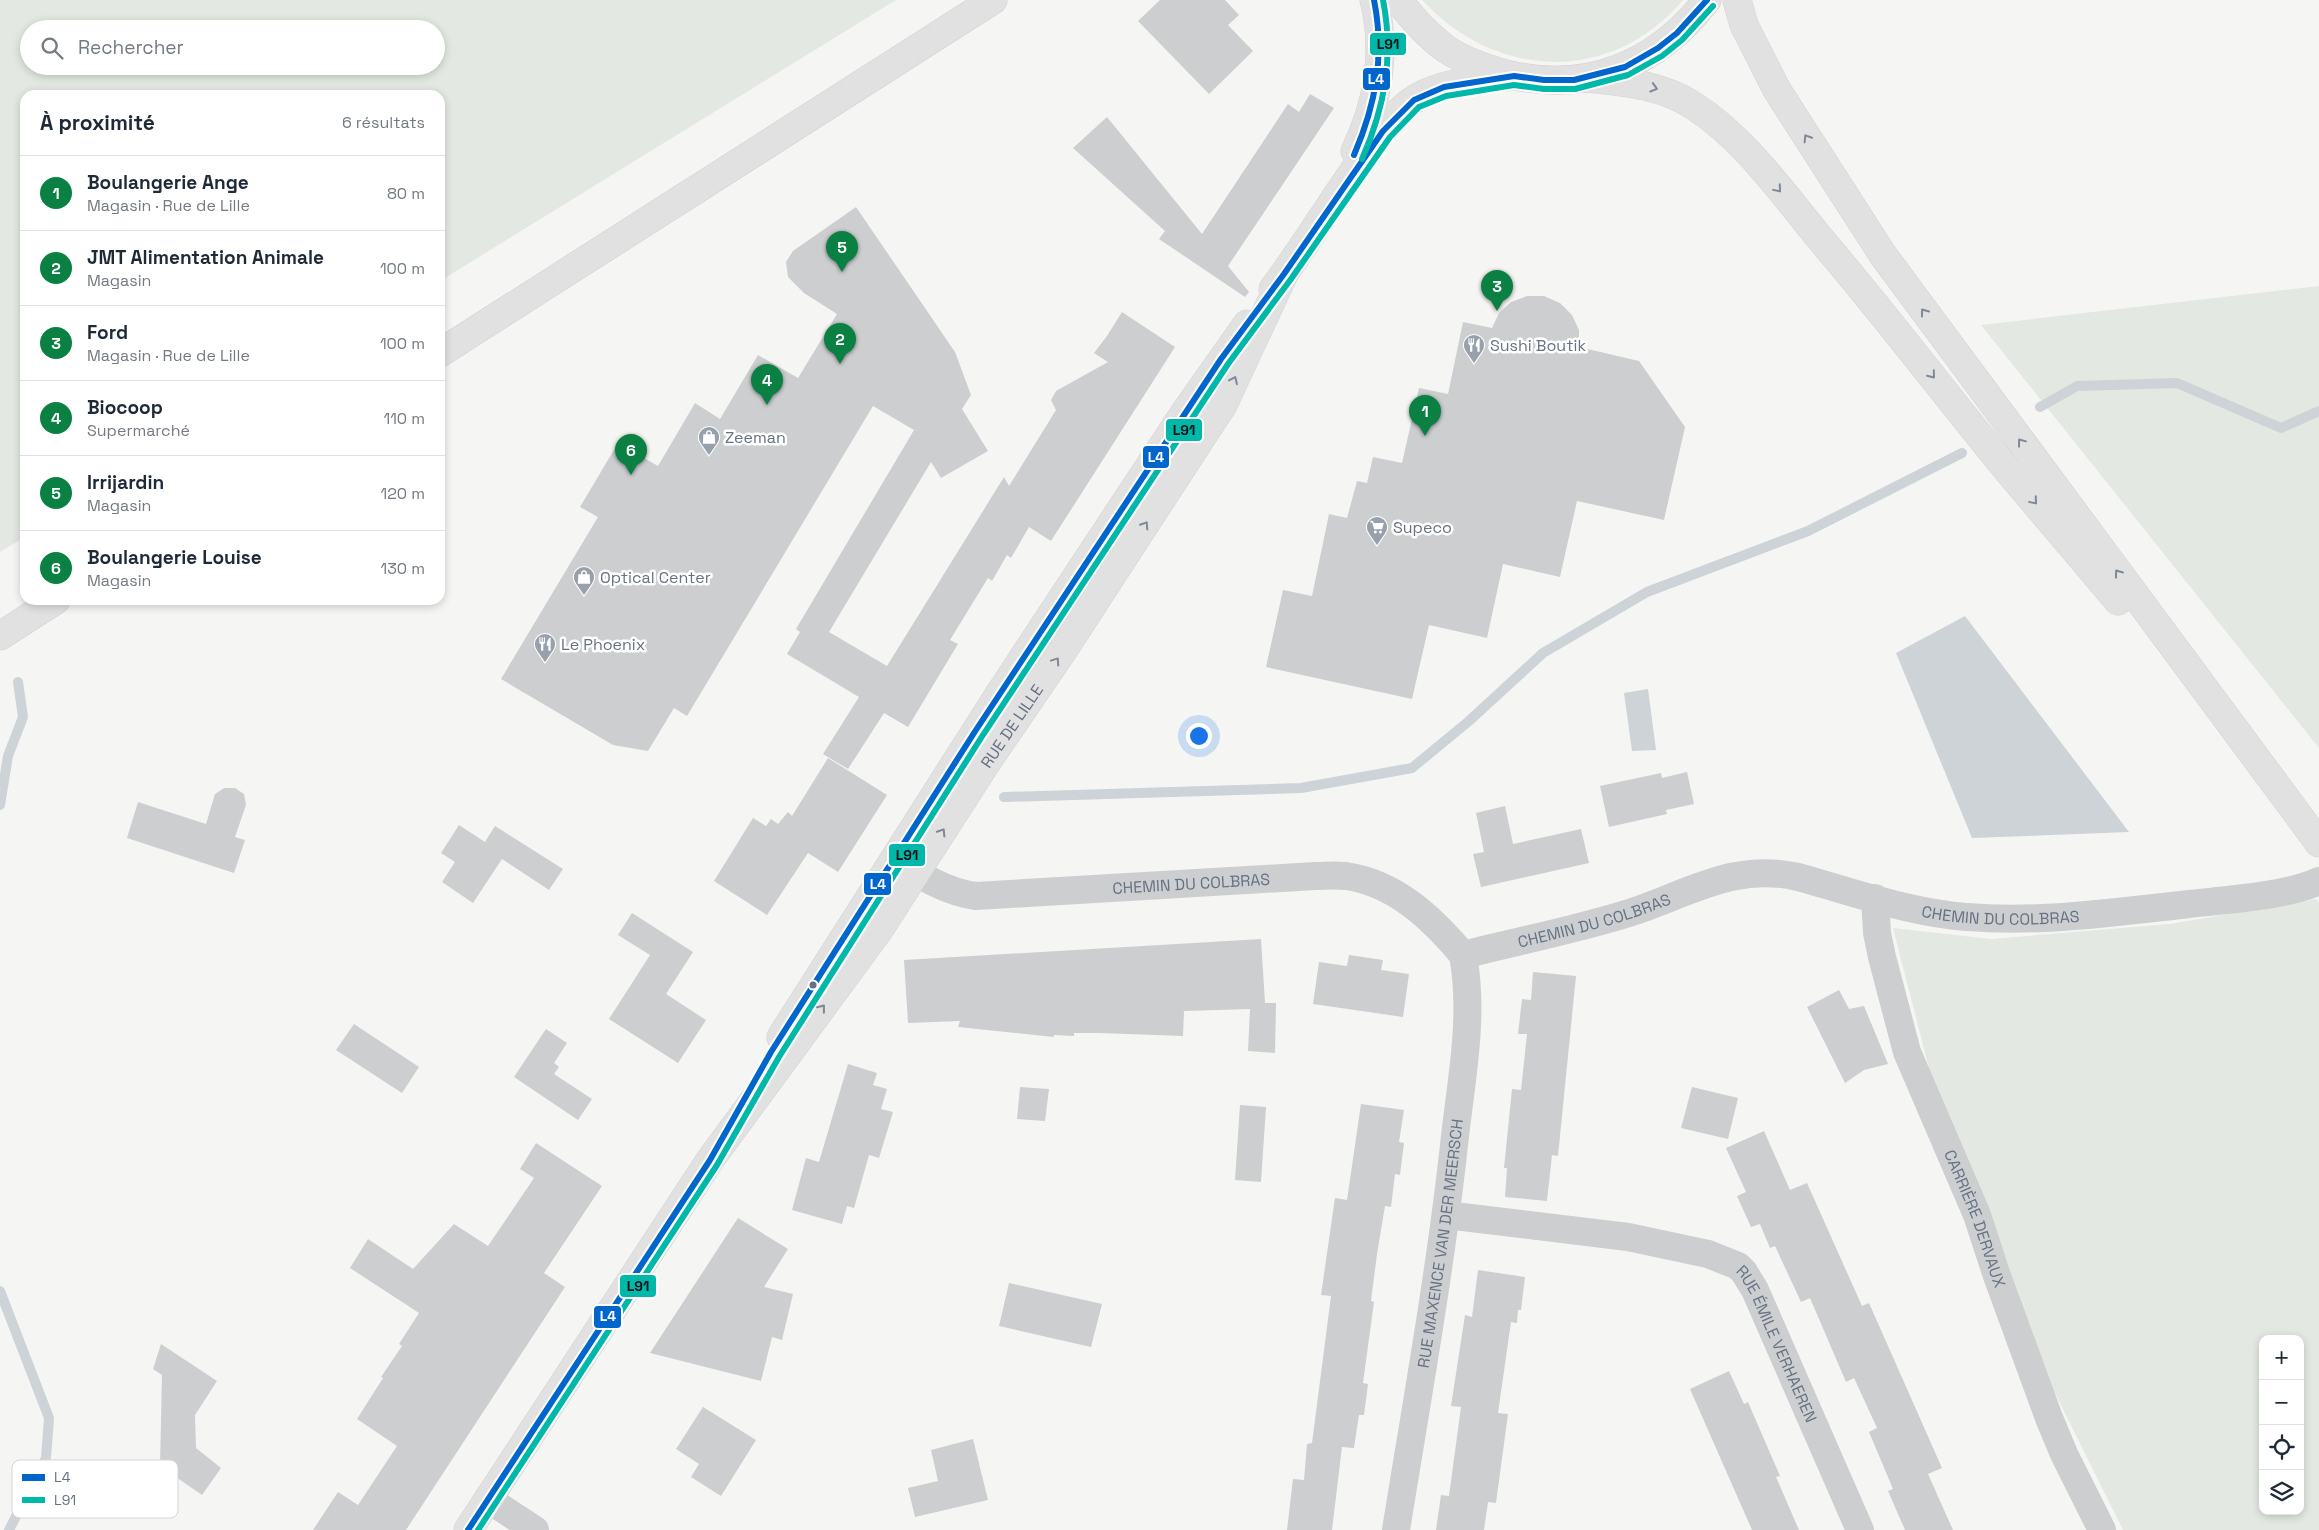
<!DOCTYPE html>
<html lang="fr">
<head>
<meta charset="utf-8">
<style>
  :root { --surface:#fff; --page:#f2f2f3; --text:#1f2937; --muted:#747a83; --line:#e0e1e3; --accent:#0b8043 }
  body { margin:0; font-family:"Space Grotesk",sans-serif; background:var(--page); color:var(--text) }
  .controls { position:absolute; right:15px; bottom:15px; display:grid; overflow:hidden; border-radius:10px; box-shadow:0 2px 8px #0003 }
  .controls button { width:45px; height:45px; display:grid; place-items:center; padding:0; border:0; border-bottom:1px solid var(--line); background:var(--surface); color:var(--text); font:25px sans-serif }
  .you { position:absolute; left:1198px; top:735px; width:18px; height:18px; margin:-12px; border:4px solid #fff; border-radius:50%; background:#1a73e8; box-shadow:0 0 0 8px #1a73e833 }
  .badge { display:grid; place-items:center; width:32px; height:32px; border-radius:50%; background:var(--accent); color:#fff; font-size:16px; font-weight:700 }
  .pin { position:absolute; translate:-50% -41px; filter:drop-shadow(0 1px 2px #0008) }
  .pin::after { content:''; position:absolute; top:26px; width:18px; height:15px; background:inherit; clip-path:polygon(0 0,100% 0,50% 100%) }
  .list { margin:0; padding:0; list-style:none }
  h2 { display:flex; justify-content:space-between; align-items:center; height:65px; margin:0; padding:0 20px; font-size:21px }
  h2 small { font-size:16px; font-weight:400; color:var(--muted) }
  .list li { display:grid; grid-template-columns:32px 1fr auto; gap:15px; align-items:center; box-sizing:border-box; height:75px; padding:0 20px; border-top:1px solid var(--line) }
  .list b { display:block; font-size:19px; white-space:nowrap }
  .list p { margin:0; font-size:16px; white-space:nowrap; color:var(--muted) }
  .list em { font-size:16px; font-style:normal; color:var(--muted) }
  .icon { flex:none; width:28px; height:28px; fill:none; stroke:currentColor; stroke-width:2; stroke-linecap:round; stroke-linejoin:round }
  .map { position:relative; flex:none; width:2319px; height:1530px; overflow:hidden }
  .search { position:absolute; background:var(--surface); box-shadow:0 2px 8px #0003; left:20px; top:20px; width:425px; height:55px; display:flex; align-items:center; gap:12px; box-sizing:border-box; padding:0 18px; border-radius:28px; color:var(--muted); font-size:19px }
  .panel { position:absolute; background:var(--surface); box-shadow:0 2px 8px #0003; left:20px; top:90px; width:425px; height:515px; border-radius:15px }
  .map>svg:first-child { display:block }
</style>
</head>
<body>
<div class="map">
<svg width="2319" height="1530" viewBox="0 0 2319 1530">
  <rect width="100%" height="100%" fill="#f5f5f4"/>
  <!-- green -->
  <g fill="#e4e8e2" fill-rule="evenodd">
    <path d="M 0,0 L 896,0 L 440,281 L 440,95 L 25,95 L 25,537 L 0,552 ZM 29,29 L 436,29 L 436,66 L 29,66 Z"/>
    <path d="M 1422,0 L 1683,0 C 1611,85 1496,80 1422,0 Z"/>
    <polygon points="2319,286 2319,748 1981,325"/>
    <path d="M 2316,899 L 2319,903 L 2319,1530 L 2123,1530 L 2053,1389 L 1932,1080 L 1893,928 L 1991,939 L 2170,924 ZM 2263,1339 L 2300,1339 L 2300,1511 L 2263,1511 Z"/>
  </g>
  <!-- water -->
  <g fill="#cdd3d7">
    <polygon points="1965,616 2129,832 1972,838 1896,653"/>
    <polygon points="1648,689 1656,750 1632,751 1624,693"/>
  </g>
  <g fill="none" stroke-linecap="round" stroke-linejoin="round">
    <!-- stream -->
    <g stroke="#cdd3d7" stroke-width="10">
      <polyline points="2040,407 2077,386 2177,383 2281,428 2319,411"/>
      <polyline points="1004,797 1301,788 1412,768 1469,721 1543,653 1647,592 1808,531 1962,453"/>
      <polyline points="0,805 8,756 23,717 18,682"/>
      <polyline points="0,1291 49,1418 46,1458 9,1530"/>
    </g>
  </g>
  <!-- building -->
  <g fill="#cdced0">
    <polygon points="1160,0 1225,0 1239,15 1228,25 1253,51 1209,94 1138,21"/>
    <polygon points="1310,94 1334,108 1228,266 1249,292 1245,297 1159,239 1165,231 1073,148 1107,117 1202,234 1288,104 1299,112"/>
    <polygon points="856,207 955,352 971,395 962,409 988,451 941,478 931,462 829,632 887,666 1004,477 1009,486 1056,410 1051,400 1056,391 1108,362 1094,353 1107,336 1122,312 1175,347 1051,541 1029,527 1011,558 1007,555 992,581 988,578 950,640 958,644 908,727 884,713 848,769 823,754 859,697 787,654 800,632 796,629 914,430 873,406 687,716 674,708 648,751 613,745 501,679 598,517 580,507 618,443 658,466 695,403 720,419 758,355 798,378 837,314 804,293 788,277 786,262 793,251"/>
    <polygon points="1527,296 1544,296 1560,303 1572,315 1579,330 1579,347 1639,361 1685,427 1664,520 1577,501 1560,577 1503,564 1487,638 1429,625 1412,699 1266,667 1283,590 1312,596 1329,514 1347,518 1357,481 1367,483 1373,457 1402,463 1419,388 1448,394 1463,322 1492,328 1499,313 1511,302"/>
    <polygon points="828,758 887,795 838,872 808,853 767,915 714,881 753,818 766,826 771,819 778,824 788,812 792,816"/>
    <polygon points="1687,772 1694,804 1666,810 1667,814 1609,827 1600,786 1661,773 1662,778"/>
    <polygon points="224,788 235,788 244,794 246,805 235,837 245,840 234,873 127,838 138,802 206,824 215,794"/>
    <polygon points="1505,806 1513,844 1581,829 1589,863 1481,887 1473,854 1484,852 1476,813"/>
    <polygon points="459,825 485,842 495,826 563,869 549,890 502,859 473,903 442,882 455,862 441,853"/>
    <polygon points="632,913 693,952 666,994 706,1020 678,1063 609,1019 650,955 618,935"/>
    <polygon points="1261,939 1265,1003 1276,1003 1275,1053 1248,1051 1250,1009 1184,1011 1183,1036 1099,1033 1074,1033 1074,1036 1054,1035 1054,1037 958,1027 960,1021 908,1023 904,960"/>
    <polygon points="1349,955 1383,960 1381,970 1409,974 1403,1017 1313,1004 1319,962 1347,966"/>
    <polygon points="1533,972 1576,976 1558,1156 1552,1155 1547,1201 1505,1197 1507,1168 1504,1168 1512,1089 1521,1090 1527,1034 1518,1034 1522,999 1531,1000"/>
    <polygon points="1839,990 1849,1009 1864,1006 1888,1064 1864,1070 1845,1083 1807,1007"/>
    <polygon points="354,1024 419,1067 402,1093 336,1050"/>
    <polygon points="546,1029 567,1043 554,1063 559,1067 554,1074 592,1099 578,1120 514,1077"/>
    <polygon points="848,1064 877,1073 873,1085 887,1089 881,1109 893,1112 879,1158 869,1155 854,1208 847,1206 842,1224 792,1210 806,1158 819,1162"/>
    <polygon points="1020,1087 1049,1089 1045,1121 1017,1119"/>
    <polygon points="1692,1087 1738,1098 1728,1139 1681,1128"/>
    <polygon points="1361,1104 1404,1110 1399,1142 1404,1143 1400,1175 1395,1174 1391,1207 1385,1206 1377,1254 1371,1301 1374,1302 1363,1383 1368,1384 1364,1415 1359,1415 1354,1448 1342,1447 1332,1530 1287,1530 1293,1479 1304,1480 1307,1444 1312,1443 1331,1296 1321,1295 1335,1198 1347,1200"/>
    <polygon points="1240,1105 1266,1107 1261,1182 1235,1180"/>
    <polygon points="1764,1131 1790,1190 1807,1183 1862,1306 1869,1303 1942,1468 1928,1474 1953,1530 1905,1530 1888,1491 1893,1489 1869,1432 1877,1428 1854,1378 1846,1382 1810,1298 1801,1302 1775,1246 1770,1248 1760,1224 1751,1227 1737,1196 1746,1192 1726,1148"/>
    <polygon points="536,1143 602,1186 544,1273 565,1287 406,1530 313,1530 338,1492 358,1505 397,1446 357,1419 383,1378 381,1377 402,1346 399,1344 419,1313 350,1268 368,1239 413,1269 454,1224 488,1246 534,1178 520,1169"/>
    <polygon points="738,1218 788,1249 764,1287 793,1294 782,1340 772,1337 761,1381 650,1353"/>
    <polygon points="1478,1270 1525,1277 1521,1310 1518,1310 1517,1323 1511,1322 1498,1413 1508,1414 1496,1503 1488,1502 1484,1530 1436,1530 1441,1495 1449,1496 1461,1407 1451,1406 1465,1315 1472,1317"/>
    <polygon points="1009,1283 1102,1304 1091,1347 999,1326"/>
    <polygon points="161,1344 217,1381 195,1415 196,1448 221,1468 202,1495 160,1466 162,1375 153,1369"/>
    <polygon points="1729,1371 1744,1404 1748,1402 1780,1476 1776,1477 1799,1530 1752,1530 1690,1389"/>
    <polygon points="703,1407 756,1440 721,1496 691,1477 699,1464 676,1449"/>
    <polygon points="973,1439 988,1500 915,1517 908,1488 938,1481 931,1450"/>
  </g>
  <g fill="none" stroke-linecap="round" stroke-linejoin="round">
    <!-- secondary casing -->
    <g stroke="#d2d3d4" stroke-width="29">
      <g id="secondary">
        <polyline points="1737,0 1744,25 1777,90 1883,255 2319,843"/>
        <path d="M 1588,78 C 1626,82 1662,85 1694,106 C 1747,140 1788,201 1828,248 C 1890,321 1948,398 2009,472 C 2045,515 2082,558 2118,601"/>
        <path d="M 1355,151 C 1378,104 1387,51 1374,0"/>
        <path d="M 1273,289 C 1302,250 1327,209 1355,169 C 1373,143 1394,108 1424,94 C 1451,81 1485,79 1514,76"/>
        <polyline points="781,1037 998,696 1185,412 1247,324"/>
        <path id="s5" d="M 468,1530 L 710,1160 L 879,930 L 985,765 L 1064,649 L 1211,423 L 1223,405 L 1284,274"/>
      </g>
    </g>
    <!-- primary casing -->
    <g stroke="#d1d1d2" stroke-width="29">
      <g id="primary">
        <path d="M 1398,0 C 1412,18 1427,35 1446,49 C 1464,61 1484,68 1506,74 C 1587,94 1657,65 1707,0"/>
        <polyline points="440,353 993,0"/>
        <polyline points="0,636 56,600"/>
      </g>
    </g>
    <!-- street -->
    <g stroke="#cdcecf" stroke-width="28">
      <path id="s1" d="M 896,860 C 921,876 946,892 976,896 L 1315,876 C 1325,876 1336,875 1346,876 C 1395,883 1432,918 1463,955 C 1518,941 1575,930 1629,913 C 1688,894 1734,862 1798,877 C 1853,892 1910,913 1967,917 C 2041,923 2116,912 2189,904 C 2225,900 2287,896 2319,881"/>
      <path id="s2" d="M 1875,898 L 1877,933 L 1882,957 L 1907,1052 L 1977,1215 L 1997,1276 L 2049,1418 L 2064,1454 L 2102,1530"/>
      <path id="s3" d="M 1446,1215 L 1628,1237 L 1708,1254 L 1738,1266 L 1744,1272 L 1755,1290 L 1860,1530"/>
      <polyline points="488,1499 535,1530"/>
      <path id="s4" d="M 1396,1530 C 1417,1399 1441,1268 1455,1136 C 1462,1075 1474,1016 1463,955"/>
    </g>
    <!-- secondary -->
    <use href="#secondary" stroke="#e1e1e2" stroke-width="28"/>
    <!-- primary -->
    <use href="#primary" stroke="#e1e1e2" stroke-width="28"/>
    <!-- bus-1 casing -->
    <g stroke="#fff" stroke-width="10">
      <g id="bus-1">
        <path d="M 1354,155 C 1376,104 1385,55 1374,0"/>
        <polyline points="468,1530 710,1160 771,1052 974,733 1221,359 1284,274 1383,131 1414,100 1444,87 1514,76 1544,80 1574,80 1625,67 1658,48 1677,33 1707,0"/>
      </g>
    </g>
    <!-- bus-2 casing -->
    <g stroke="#fff" stroke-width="10">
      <g id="bus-2">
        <path d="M 1362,159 C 1385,107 1394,56 1383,0"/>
        <polyline points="478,1530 717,1165 779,1057 981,738 1228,364 1291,279 1390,137 1419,107 1446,96 1514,85 1544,89 1575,89 1628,75 1662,56 1682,40 1713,6"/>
      </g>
    </g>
    <!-- bus-1 -->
    <use href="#bus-1" stroke="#06c" stroke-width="6"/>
    <!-- bus-2 -->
    <use href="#bus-2" stroke="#00b8aa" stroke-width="6"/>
  </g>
  <!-- one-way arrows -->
  <defs><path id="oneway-chevron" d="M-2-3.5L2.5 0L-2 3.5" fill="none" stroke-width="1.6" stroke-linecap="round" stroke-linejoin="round" transform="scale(1.25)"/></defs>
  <g stroke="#7f8897">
    <use href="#oneway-chevron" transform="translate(1654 88) rotate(17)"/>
    <use href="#oneway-chevron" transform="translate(1807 138) rotate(-122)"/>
    <use href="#oneway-chevron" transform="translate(1778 189) rotate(50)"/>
    <use href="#oneway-chevron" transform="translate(1924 312) rotate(-126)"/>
    <use href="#oneway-chevron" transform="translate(1932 375) rotate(51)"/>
    <use href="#oneway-chevron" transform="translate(1234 380) rotate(-65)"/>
    <use href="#oneway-chevron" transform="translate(2021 442) rotate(-127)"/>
    <use href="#oneway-chevron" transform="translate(2034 501) rotate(50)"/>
    <use href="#oneway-chevron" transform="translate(1145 525) rotate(-57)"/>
    <use href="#oneway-chevron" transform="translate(2118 573) rotate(-126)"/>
    <use href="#oneway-chevron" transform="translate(1056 661) rotate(-56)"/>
    <use href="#oneway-chevron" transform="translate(942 832) rotate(-58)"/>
    <use href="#oneway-chevron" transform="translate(822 1008) rotate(-52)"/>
  </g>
  <!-- icons -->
  <defs>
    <g id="restaurant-pin" transform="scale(1.125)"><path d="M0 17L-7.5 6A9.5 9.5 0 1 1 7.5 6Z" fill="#98a0ab" stroke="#fff"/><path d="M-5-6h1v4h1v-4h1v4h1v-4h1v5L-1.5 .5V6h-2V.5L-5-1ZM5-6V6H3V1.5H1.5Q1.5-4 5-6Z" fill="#fff"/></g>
    <g id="shop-pin" transform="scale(1.125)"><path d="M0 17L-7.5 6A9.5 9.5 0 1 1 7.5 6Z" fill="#98a0ab" stroke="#fff"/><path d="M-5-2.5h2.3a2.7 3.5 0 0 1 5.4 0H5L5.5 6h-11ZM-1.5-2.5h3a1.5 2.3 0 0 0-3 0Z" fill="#fff"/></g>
    <g id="supermarket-pin" transform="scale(1.125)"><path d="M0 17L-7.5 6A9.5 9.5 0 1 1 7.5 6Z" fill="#98a0ab" stroke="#fff"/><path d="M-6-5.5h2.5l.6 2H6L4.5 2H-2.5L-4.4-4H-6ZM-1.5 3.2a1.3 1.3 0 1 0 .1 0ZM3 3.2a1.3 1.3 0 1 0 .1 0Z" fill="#fff"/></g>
  </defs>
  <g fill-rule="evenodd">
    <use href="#restaurant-pin" x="1474" y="345"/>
    <use href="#shop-pin" x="709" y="437"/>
    <use href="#supermarket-pin" x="1377" y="527"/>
    <use href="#shop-pin" x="584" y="577"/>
    <use href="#restaurant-pin" x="545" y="644"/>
  </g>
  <!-- markers -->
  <circle fill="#667284" stroke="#fff" stroke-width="2" cx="813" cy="985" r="4.5"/>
  <g text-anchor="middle" stroke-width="5" stroke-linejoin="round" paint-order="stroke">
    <!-- poi labels -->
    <g font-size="16" fill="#667284" stroke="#fff" text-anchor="start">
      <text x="1490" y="351">Sushi Boutik</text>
      <text x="725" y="443">Zeeman</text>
      <text x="1393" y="533">Supeco</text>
      <text x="600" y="583">Optical Center</text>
      <text x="561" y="650">Le Phoenix</text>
    </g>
    <!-- street labels -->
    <g font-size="16" fill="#667284" stroke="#fff">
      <text dy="6" stroke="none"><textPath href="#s5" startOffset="971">RUE DE LILLE</textPath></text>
      <text dy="6" stroke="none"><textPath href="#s1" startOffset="304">CHEMIN DU COLBRAS</textPath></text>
      <text dy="6" stroke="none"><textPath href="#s1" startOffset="1158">CHEMIN DU COLBRAS</textPath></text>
      <text dy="6" stroke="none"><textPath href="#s1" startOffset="739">CHEMIN DU COLBRAS</textPath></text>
      <text dy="6" stroke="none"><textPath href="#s2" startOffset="338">CARRIÈRE DERVAUX</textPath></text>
      <text dy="6" stroke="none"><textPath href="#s4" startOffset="290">RUE MAXENCE VAN DER MEERSCH</textPath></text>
      <text dy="6" stroke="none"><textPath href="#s3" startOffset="385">RUE ÉMILE VERHAEREN</textPath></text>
    </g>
  </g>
  <!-- legend -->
  <rect x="12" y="1460" width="166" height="58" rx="8" fill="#fff" stroke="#d1d5da" stroke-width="1"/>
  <rect x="22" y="1474" width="23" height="7" fill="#06c"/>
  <rect x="22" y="1497" width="23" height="6" fill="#00b8aa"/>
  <g font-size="14" fill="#667284">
    <text x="54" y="1482">L4</text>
    <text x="54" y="1505">L91</text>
  </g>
  <g stroke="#fff" stroke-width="2">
    <rect x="1369" y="32" width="38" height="24" rx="5" fill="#00b8aa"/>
    <rect x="1362" y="67" width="29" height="24" rx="5" fill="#06c"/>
    <rect x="1165" y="418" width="38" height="24" rx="5" fill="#00b8aa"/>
    <rect x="1142" y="445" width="28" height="24" rx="5" fill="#06c"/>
    <rect x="888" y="843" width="38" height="24" rx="5" fill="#00b8aa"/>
    <rect x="863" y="872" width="29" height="24" rx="5" fill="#06c"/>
    <rect x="619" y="1274" width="38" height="24" rx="5" fill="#00b8aa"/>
    <rect x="593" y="1305" width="29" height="24" rx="5" fill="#06c"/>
  </g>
  <g font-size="14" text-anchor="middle" font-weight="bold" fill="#fff">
    <text x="1376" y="84">L4</text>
    <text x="1156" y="462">L4</text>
    <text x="878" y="889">L4</text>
    <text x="608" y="1321">L4</text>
  </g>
  <g font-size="14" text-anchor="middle" font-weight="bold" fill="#111">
    <text x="1388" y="49">L91</text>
    <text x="1184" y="435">L91</text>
    <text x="907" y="860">L91</text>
    <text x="638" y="1291">L91</text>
  </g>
</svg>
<div class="controls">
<button>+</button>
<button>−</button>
<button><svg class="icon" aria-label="locate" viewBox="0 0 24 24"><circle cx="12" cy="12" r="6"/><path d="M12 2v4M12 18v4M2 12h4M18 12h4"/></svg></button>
<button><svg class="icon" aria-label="layers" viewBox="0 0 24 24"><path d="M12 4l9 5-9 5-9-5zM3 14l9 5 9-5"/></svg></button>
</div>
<div class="you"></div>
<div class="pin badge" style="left:1425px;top:436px">1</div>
<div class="pin badge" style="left:840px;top:364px">2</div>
<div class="pin badge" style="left:1497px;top:311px">3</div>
<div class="pin badge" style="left:767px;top:405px">4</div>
<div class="pin badge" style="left:842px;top:272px">5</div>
<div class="pin badge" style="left:631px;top:475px">6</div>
<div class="search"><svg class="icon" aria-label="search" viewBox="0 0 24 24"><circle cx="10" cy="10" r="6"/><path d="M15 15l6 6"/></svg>Rechercher</div>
<section class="panel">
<h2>À proximité<small>6 résultats</small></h2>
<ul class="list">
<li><span class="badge">1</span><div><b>Boulangerie Ange</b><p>Magasin · Rue de Lille</p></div><em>80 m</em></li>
<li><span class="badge">2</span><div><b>JMT Alimentation Animale</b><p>Magasin</p></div><em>100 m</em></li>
<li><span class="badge">3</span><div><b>Ford</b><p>Magasin · Rue de Lille</p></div><em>100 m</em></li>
<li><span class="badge">4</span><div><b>Biocoop</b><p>Supermarché</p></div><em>110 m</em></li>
<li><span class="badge">5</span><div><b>Irrijardin</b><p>Magasin</p></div><em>120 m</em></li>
<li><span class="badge">6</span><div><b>Boulangerie Louise</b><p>Magasin</p></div><em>130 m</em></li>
</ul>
</section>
</div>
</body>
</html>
